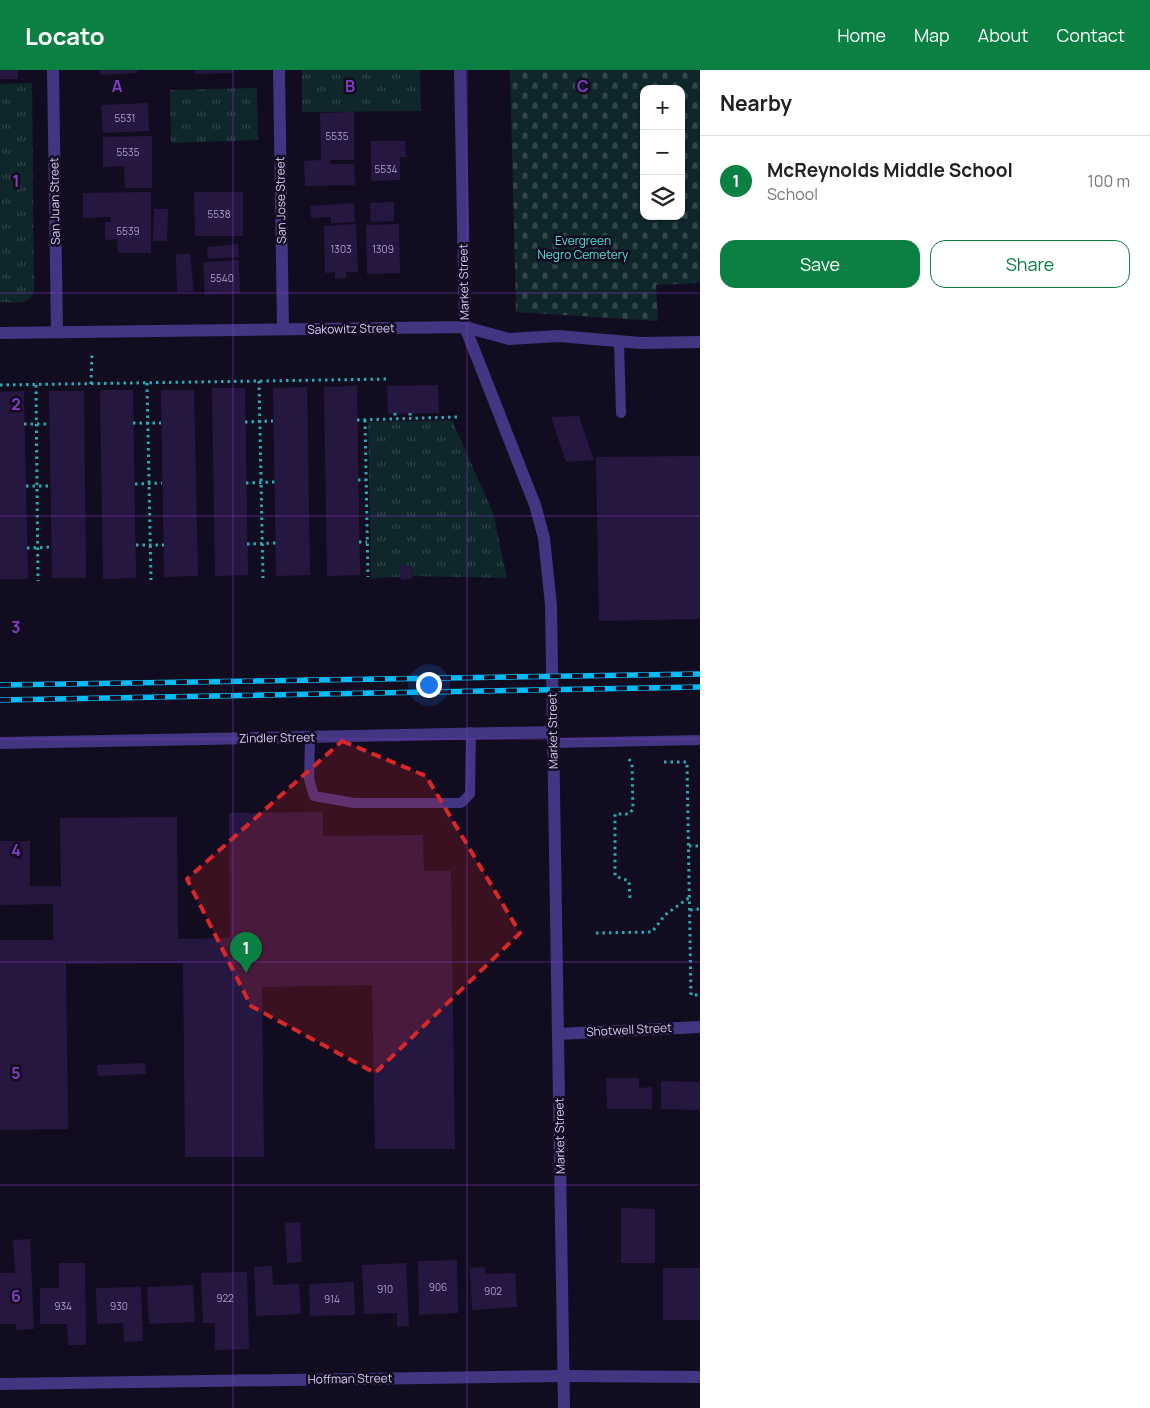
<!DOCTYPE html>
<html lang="en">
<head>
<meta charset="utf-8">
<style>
  :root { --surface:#fff; --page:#f6f6f6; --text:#202124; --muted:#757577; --line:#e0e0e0; --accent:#0b8043 }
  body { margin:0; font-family:Manrope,sans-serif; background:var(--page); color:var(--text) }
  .controls { position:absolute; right:15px; top:15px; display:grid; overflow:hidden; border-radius:10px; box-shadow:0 1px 4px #0004 }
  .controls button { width:45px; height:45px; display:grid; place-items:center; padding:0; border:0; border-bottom:1px solid var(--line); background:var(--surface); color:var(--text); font:25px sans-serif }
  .you { position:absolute; left:428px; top:614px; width:18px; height:18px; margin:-12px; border:4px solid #fff; border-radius:50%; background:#1a73e8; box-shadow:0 0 0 8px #1a73e833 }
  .badge { display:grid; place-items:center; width:32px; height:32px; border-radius:50%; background:var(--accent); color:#fff; font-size:16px; font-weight:700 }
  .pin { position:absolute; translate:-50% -41px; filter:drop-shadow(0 1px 2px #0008) }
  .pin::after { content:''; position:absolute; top:26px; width:18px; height:15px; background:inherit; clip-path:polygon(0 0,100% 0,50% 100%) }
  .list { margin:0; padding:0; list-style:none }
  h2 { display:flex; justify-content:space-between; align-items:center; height:65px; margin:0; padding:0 20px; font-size:21px }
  h2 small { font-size:16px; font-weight:400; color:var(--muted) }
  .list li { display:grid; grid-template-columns:32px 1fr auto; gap:15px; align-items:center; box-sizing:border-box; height:90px; padding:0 20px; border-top:1px solid var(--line) }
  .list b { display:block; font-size:19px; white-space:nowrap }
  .list p { margin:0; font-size:16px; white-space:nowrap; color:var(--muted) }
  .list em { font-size:16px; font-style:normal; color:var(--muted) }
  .actions { display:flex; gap:10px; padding:15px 20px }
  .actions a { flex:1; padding:11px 0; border:1px solid var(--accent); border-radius:15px; text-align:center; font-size:18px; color:var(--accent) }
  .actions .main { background:var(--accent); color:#fff }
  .icon { flex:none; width:28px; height:28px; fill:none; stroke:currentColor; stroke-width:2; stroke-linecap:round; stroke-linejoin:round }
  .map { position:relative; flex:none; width:700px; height:1338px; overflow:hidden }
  header { display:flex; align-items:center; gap:30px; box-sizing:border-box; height:70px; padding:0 25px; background:var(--accent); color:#fff }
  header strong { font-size:24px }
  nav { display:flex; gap:28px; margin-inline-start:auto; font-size:18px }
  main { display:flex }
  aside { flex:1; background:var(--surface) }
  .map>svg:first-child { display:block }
</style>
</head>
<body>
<header>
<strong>Locato</strong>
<nav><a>Home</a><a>Map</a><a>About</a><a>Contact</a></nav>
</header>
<main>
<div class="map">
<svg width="700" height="1338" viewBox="0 0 700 1338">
  <defs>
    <pattern id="grass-tufts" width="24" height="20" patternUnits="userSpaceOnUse" patternTransform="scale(1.25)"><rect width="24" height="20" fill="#0f272a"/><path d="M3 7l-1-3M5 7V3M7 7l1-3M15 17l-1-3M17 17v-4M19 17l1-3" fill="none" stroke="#31454a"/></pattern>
    <pattern id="cemetery-stones" width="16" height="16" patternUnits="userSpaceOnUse" patternTransform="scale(1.25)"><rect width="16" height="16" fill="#0f272a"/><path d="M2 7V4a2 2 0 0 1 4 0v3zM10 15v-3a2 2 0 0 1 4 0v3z" fill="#31454a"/></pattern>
  </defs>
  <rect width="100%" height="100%" fill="#120c20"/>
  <!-- grass -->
  <g fill="url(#grass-tufts)">
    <polygon points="302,0 420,0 421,41 302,42"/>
    <path d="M 32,13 L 34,221 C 31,236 12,232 0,232 L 0,14 Z"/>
    <polygon points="257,18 258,70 171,73 170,20"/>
    <polygon points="452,350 493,443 507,508 412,506 411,495 400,496 401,507 371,508 368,352"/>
  </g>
  <!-- cemetery -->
  <path fill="url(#cemetery-stones)" fill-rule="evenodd" d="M 510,0 L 700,0 L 700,213 L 656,215 L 658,251 L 516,242 ZM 644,19 L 681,19 L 681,146 L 644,146 Z"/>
  <!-- building -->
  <g fill="#261741">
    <rect x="0" y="0" width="18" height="9"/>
    <polygon points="100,0 137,0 137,3 100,5"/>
    <polygon points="195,0 233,0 233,3 195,4"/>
    <polygon points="148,33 149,61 103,63 101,35"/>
    <polygon points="354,42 354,90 330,90 330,94 354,94 355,115 305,116 304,91 321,90 320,43"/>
    <polygon points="152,66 152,118 125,118 124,96 103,97 103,67"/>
    <polygon points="371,71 405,71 406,87 400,87 400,110 371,111"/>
    <polygon points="151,122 151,183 118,183 117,169 105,170 105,152 111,152 111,147 83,148 83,123"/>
    <polygon points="194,122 243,122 243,166 195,166"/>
    <polygon points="394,132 394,151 371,152 370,133"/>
    <polygon points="354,133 355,152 331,153 331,147 311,148 310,136"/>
    <polygon points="154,139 168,139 167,171 153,171"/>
    <polygon points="356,154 358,202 346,202 346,208 335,209 335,202 325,203 324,156"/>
    <polygon points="399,154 400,203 367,204 366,155"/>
    <polygon points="238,174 239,187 208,189 207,177"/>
    <polygon points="176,184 190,184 194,221 177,222"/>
    <polygon points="239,190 240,223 205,225 203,192"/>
    <polygon points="438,315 439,343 388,344 387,316"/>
    <polygon points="357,316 360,505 327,506 324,317"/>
    <polygon points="307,317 310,505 276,506 273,318"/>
    <polygon points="212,318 245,318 248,505 215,506"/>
    <polygon points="100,320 133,320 136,508 103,509"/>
    <polygon points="161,320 194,320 198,506 164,507"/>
    <polygon points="24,321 28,509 0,509 0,322"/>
    <polygon points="49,321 84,321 86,508 52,508"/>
    <polygon points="579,346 594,390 566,392 551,347"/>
    <polygon points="700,386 700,549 599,551 596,387"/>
    <polygon points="400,495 411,495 412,509 401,510"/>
    <polygon points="323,742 323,766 423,765 424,801 451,801 455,1079 375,1079 372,915 262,917 264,1087 185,1087 183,893 66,894 68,1059 0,1060 0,870 53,870 53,834 0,835 0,771 30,771 30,816 61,816 60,748 177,747 178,869 230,868 229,743"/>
    <polygon points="145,993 146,1004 98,1006 97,995"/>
    <polygon points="606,1008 639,1008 639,1018 652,1017 652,1039 607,1039"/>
    <polygon points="661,1011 700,1012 700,1040 661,1039"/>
    <polygon points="621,1138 655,1139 655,1193 621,1193"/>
    <polygon points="300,1152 302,1192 287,1193 285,1153"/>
    <polygon points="30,1169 34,1259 16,1260 16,1254 0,1254 0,1203 15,1203 13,1170"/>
    <polygon points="457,1190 458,1243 419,1245 418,1191"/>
    <polygon points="59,1193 85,1193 86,1275 68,1275 67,1254 40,1254 40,1218 59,1218"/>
    <polygon points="406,1193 409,1256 397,1257 397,1243 364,1244 362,1195"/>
    <polygon points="272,1196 273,1215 299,1214 301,1244 256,1246 254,1197"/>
    <polygon points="485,1197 485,1204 515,1203 517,1237 472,1240 470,1198"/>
    <rect x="663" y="1198" width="37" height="52"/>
    <polygon points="247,1202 249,1279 215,1280 215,1253 203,1253 201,1203"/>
    <polygon points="354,1212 355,1245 310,1246 309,1214"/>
    <polygon points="193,1215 195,1252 149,1254 147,1217"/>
    <polygon points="141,1217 143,1271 124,1272 123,1253 97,1254 96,1218"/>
  </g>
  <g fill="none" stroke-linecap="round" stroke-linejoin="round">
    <!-- path -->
    <g stroke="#29aab5" stroke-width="3" stroke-dasharray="2.5 4" stroke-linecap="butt">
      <polyline points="259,311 263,508"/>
      <polyline points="147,313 151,510"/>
      <polyline points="91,314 92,284"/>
      <polyline points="0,315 390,309"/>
      <polyline points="36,315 38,511"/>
      <polyline points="395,343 395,349"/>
      <polyline points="410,343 410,349"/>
      <polyline points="357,350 457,347"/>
      <polyline points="365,350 368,507"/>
      <polyline points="245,352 273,351"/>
      <polyline points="133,353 161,353"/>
      <polyline points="24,354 49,354"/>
      <polyline points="358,410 366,410"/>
      <polyline points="246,413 275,412"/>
      <polyline points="135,414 162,413"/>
      <polyline points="26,416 50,416"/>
      <polyline points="359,472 367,472"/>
      <polyline points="247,474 276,473"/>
      <polyline points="136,475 164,475"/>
      <polyline points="27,478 52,477"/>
      <polyline points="629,689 632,694 633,739 629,744 615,744 615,806 629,811 630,829"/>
      <polyline points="664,692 687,692 691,925 700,925"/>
      <polyline points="689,776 700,776"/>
      <polyline points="690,840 700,839"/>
      <polyline points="596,863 652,862 665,845 690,827"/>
    </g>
    <!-- service -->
    <g stroke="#423581" stroke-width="10">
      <polyline points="619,272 621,343"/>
      <polyline points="310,668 309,709 314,726 354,733 461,733 470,724 471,662"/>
      <polyline points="553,673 700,670"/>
    </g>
    <!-- minor -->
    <g stroke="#423581" stroke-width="12">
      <polyline points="53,0 57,262"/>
      <polyline points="279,0 283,259"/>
      <polyline points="0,263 465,257 509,269 558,266 641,273 700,272"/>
      <polyline points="0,673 553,662"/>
      <polyline points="558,964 700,957"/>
      <polyline points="0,1314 564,1306 700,1307"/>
    </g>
    <!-- tertiary -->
    <polyline stroke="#423581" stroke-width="12" points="460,0 465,257 535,435 544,468 551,535 564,1338"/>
    <!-- rail casing -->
    <g stroke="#00bbf6" stroke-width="5.5">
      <g id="rail">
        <polyline points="0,615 700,604"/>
        <polyline points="0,630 700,617"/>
      </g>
    </g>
    <!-- rail -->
    <use href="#rail" stroke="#120c20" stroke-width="4" stroke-dasharray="11" stroke-linecap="butt"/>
  </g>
  <!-- marked area -->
  <path fill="#d62828" fill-opacity="0.2" stroke="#d62828" stroke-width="4" stroke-dasharray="10 6" stroke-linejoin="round" d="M 342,671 L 426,706 L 520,863 L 375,1003 L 251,936 L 187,809 Z"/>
  <!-- grid -->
  <path fill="none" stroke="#843cc5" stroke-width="1" stroke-opacity="0.55" d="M 233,0 L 233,1338M 467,0 L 467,1338M 0,223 L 700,223M 0,446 L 700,446M 0,669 L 700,669M 0,892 L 700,892M 0,1115 L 700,1115"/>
  <g text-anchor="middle" stroke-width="5" stroke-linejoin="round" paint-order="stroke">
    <!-- number labels -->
    <g font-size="10" fill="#ac9ed0">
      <text x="125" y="52">5531</text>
      <text x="337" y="70">5535</text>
      <text x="128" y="86">5535</text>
      <text x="386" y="103">5534</text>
      <text x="219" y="148">5538</text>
      <text x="128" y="165">5539</text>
      <text x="341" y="183">1303</text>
      <text x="383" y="183">1309</text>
      <text x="222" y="212">5540</text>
      <text x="438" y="1221">906</text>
      <text x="385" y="1223">910</text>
      <text x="493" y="1225">902</text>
      <text x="225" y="1232">922</text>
      <text x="332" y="1233">914</text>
      <text x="63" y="1240">934</text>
      <text x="119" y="1240">930</text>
    </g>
    <!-- street labels -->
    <g font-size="12" fill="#d8cbff" stroke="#120c20">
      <text transform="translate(281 130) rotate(-91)" y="4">San Jose Street</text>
      <text transform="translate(55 131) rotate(-91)" y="4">San Juan Street</text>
      <text transform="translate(464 212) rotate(-91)" y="4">Market Street</text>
      <text transform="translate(351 259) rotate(-1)" y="4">Sakowitz Street</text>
      <text transform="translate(553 661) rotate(-91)" y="4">Market Street</text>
      <text transform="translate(277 668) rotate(-1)" y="4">Zindler Street</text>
      <text transform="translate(629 960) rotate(-3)" y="4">Shotwell Street</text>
      <text transform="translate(560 1066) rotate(-91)" y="4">Market Street</text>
      <text transform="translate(350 1309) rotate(-1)" y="4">Hoffman Street</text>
    </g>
    <!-- park labels -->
    <g font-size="12" fill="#53e3d3" stroke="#120c20">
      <text x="583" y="175">Evergreen<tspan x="583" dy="14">Negro Cemetery</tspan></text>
    </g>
  </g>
  <g font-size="16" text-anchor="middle" font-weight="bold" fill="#843cc5" stroke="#120c20" stroke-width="5" stroke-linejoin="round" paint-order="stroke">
    <text x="117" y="22">A</text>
    <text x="350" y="22">B</text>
    <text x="583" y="22">C</text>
    <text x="16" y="117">1</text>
    <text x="16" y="340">2</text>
    <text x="16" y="563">3</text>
    <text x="16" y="786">4</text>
    <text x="16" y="1009">5</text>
    <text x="16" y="1232">6</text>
  </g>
</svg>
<div class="controls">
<button>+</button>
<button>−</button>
<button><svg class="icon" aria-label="layers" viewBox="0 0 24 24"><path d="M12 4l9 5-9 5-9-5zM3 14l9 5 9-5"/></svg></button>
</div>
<div class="you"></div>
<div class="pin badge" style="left:246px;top:903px">1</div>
</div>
<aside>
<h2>Nearby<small></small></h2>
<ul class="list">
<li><span class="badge">1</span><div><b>McReynolds Middle School</b><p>School</p></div><em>100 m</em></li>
</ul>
<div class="actions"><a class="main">Save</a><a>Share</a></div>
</aside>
</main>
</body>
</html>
